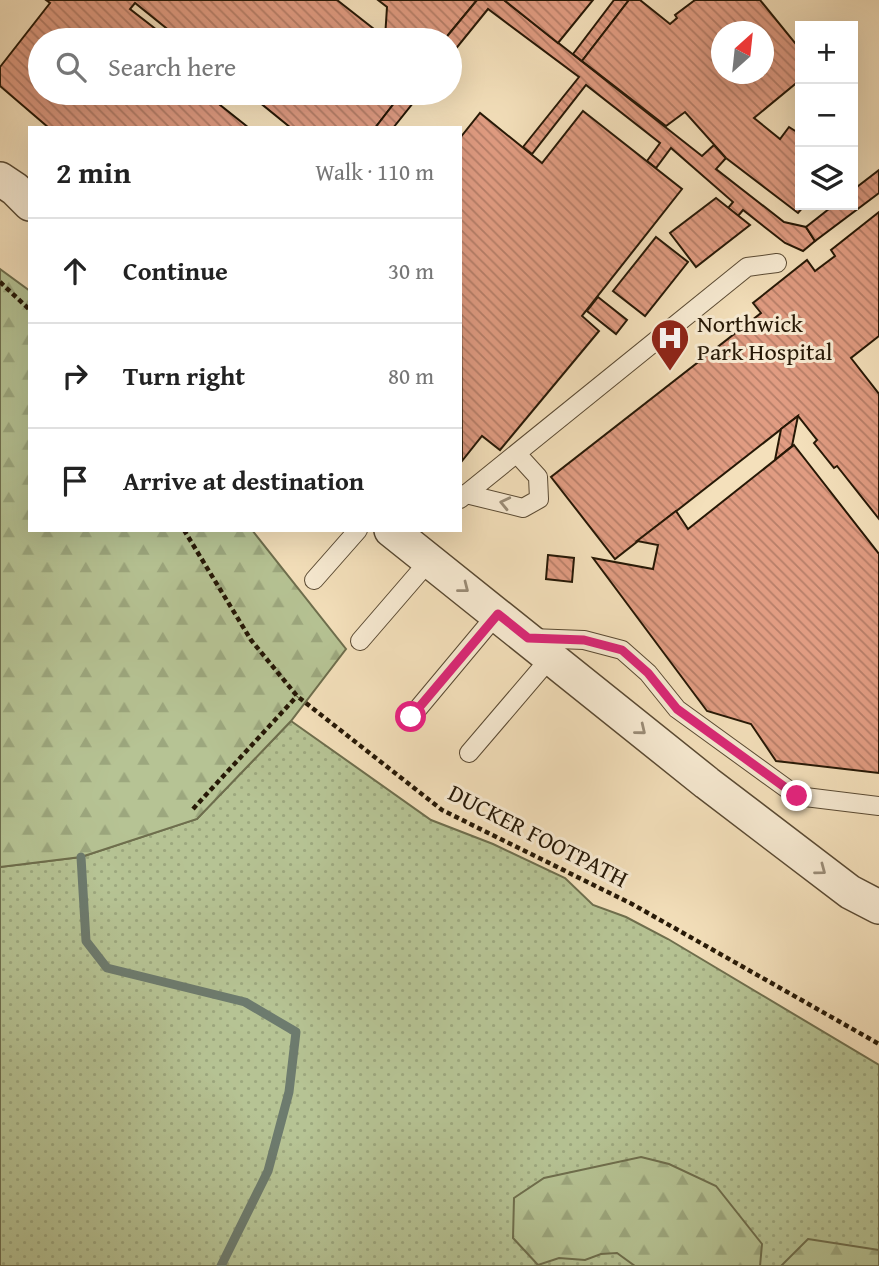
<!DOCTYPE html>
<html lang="en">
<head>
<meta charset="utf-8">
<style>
  :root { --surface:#fff; --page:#f2f2f2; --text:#222; --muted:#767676; --line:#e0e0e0 }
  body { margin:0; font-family:"Gentium Book Plus",serif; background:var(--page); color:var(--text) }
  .controls { position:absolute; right:21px; top:21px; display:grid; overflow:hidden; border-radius:0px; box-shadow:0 7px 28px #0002 }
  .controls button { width:63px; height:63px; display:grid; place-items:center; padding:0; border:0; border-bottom:2px solid var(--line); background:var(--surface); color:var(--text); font:35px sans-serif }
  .compass { position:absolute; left:711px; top:21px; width:63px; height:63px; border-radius:50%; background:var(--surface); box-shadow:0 7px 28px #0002; rotate:27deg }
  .stop { position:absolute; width:21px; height:21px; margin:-16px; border:5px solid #db2777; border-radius:50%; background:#fff }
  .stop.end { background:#db2777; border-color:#fff; box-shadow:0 2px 7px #0008 }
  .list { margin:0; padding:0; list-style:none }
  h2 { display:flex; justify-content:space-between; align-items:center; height:91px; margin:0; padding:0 28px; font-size:30px }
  h2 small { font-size:23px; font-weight:400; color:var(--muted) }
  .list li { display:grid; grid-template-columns:46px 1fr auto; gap:21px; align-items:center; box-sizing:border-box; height:105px; padding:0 28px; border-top:2px solid var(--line) }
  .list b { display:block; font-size:26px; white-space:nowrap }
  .list em { font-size:23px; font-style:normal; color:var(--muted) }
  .icon { flex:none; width:38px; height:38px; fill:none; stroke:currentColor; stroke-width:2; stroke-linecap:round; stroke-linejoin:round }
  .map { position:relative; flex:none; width:879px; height:1266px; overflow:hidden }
  .search { position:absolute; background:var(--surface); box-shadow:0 7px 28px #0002; left:28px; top:28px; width:434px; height:77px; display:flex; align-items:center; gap:18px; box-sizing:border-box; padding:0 24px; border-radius:38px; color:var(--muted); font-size:26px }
  .panel { position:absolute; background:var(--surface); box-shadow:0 7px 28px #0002; left:28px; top:126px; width:434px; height:406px; border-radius:0px }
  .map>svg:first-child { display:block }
</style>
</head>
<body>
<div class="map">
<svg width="879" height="1266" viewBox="0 0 879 1266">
  <defs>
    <pattern id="grass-dots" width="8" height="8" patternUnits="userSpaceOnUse" patternTransform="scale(1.75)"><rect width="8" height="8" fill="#b6c394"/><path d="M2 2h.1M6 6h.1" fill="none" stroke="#9ca77e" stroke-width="1.8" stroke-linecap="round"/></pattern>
    <pattern id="forest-firs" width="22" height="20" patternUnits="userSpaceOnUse" patternTransform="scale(1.75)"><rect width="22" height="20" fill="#b6c394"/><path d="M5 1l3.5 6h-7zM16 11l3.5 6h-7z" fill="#9ca77e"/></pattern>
    <pattern id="building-back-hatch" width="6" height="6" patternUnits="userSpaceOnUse" patternTransform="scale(1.75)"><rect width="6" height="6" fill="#e19c82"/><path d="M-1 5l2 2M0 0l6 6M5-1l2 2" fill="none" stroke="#b67e68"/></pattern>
  </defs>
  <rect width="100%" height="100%" fill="#f4e0bb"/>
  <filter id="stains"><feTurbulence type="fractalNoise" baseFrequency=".00286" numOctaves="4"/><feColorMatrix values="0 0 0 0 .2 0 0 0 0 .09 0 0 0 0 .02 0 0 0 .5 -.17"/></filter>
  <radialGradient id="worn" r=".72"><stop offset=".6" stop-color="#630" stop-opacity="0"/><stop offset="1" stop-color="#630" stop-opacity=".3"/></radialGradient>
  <!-- grass -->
  <polygon fill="url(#grass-dots)" stroke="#6e6e4d" stroke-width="2" points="291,721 431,820 493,844 565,878 593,905 626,917 668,939 879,1065 879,1266 0,1266 0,867 81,857 197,819"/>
  <!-- forest -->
  <g fill="url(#forest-firs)" stroke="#6e6e4d" stroke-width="2">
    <polygon points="0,269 30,291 30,530 252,530 346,649 291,721 197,819 81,857 0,867"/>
    <polygon points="641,1157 669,1164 716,1186 762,1244 760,1266 635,1266 617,1253 601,1254 585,1260 559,1258 538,1265 513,1238 514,1198 544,1178"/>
    <polygon points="808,1239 879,1250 879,1266 781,1266"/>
  </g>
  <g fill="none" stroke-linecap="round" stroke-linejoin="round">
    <!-- stream -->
    <polyline stroke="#6d7b6e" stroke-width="9" points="81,857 86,941 107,968 245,1002 296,1032 289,1092 268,1171 221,1266"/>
  </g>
  <!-- building -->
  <g fill="url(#building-back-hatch)" stroke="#261806" stroke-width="2" fill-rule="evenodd">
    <polygon points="46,0 337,0 388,40 181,40 135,3 130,9 166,37 163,40 40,40 40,93 205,93 249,128 49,128 0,86 0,67 50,3"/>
    <polygon points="378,0 477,0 444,40 388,40 385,38 387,7"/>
    <polygon points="477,0 504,0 702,156 714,145 726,158 716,169 784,222 806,227 815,241 803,251 785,243 743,210 738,216 728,208 733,202 671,148 656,168 647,161 660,143 586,85 532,154 523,147 579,77 488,9 450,56 450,40 444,40"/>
    <polygon points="504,0 593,0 558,43"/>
    <polygon points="614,0 629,0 582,61 573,54"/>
    <path d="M 629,0 L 640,0 L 670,24 L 677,18 L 675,15 L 695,0 L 760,0 L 800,49 L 800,80 L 754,118 L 780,139 L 789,127 L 800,134 L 800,205 L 805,205 L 798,213 L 726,158 L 685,112 L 666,126 L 582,61 ZM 722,32 L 764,32 L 764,74 L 722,74 Z"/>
    <polygon points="248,93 402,93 375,128 291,128"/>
    <polygon points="402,93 421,93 393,128 375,128"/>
    <polygon points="583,111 682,189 582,316 599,331 500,450 482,436 462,461 460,138 480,113 542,163"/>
    <polygon points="879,170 879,193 815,241 806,227 834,205 853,205 853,190"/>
    <polygon points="716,198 750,225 696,267 670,233"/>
    <polygon points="879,212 879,336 851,358 879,394 879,519 837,466 834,468 814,443 817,440 798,416 615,559 551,477 761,313 753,303 807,260 815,271 835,256 831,250"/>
    <polygon points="656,237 688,262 645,316 613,291"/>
    <polygon points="598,297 627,320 616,334 587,311"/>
    <polygon points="798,416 792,446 775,460 781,429"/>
    <polygon points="794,445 879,554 879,773 776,761 751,724 707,711 593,558 653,569 658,545 637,541 676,511 688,529"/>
    <polygon points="548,555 574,558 572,582 546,579"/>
  </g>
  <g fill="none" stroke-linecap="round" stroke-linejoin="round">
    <!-- service casing -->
    <g stroke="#5a4a33" stroke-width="20">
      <g id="service">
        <polyline points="466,494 523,508 539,499 538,477 518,455"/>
        <polyline points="460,499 747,267 777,263"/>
        <polyline points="314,580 358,530"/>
        <polyline points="531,638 584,640 622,650 648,673 677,709 797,796 879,806"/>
        <polyline points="360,641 429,561"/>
        <polyline points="411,717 497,614"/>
        <polyline points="469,753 551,657"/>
      </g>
    </g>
    <!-- minor casing -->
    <g stroke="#5a4a33" stroke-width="36">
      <g id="minor">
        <polyline points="0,179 15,189 30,204"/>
        <polyline points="391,530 707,783 850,892 879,907"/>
      </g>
    </g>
    <!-- path -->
    <g stroke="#261806" stroke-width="4.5" stroke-dasharray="5 3.5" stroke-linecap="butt">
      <polyline points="0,282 30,310"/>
      <polyline points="184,530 251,640 297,696 442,810 632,904 879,1044"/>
      <polyline points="193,809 297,696"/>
    </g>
    <!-- service -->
    <use href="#service" stroke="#f8ebd3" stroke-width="18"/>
    <!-- minor -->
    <use href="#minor" stroke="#f8ebd3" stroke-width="33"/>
  </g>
  <!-- one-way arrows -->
  <defs><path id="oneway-chevron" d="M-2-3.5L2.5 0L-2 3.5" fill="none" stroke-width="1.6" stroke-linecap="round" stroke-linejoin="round" transform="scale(1.75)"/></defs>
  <g stroke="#9a8c77">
    <use href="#oneway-chevron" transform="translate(505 503) rotate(-167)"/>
    <use href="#oneway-chevron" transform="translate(464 588) rotate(38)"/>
    <use href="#oneway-chevron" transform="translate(641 730) rotate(39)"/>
    <use href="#oneway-chevron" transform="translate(821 870) rotate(37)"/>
  </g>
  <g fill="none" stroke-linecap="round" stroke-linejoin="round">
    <!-- route -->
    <polyline stroke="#db2777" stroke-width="9" points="411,717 498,614 528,638 584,640 622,650 648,673 677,709 797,796"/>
  </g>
  <!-- icons -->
  <defs>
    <g id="hospital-pin" transform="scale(2.0125)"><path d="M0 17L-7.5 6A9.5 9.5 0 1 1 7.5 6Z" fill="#8f2418" stroke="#f8ebd3"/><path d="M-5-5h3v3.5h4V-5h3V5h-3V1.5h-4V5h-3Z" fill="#fff"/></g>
  </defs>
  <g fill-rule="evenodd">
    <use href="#hospital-pin" x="670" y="338"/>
  </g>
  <g text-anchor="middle" stroke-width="6" stroke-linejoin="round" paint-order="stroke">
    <!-- poi labels -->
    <g font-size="24" fill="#261806" stroke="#f8ebd3" text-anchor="start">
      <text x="697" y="332">Northwick<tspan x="697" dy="28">Park Hospital</tspan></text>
    </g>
    <!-- street labels -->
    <g font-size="24" fill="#261806" stroke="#f8ebd3">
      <text transform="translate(538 836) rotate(27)" y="8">DUCKER FOOTPATH</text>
    </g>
  </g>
  <rect width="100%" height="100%" filter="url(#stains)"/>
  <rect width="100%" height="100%" fill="url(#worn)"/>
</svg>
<div class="controls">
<button>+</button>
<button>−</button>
<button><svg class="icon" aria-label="layers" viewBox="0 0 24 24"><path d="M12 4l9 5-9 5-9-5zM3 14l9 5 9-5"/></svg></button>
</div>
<svg class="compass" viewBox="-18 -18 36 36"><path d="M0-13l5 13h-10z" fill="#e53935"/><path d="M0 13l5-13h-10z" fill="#767676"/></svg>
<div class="stop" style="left:411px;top:717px"></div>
<div class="stop end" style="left:797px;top:796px"></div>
<div class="search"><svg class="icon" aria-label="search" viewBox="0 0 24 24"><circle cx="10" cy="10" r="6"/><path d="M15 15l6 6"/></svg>Search here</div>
<section class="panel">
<h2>2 min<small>Walk · 110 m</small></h2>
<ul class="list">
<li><svg class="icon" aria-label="ahead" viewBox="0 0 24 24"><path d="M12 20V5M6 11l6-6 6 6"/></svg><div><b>Continue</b></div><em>30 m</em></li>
<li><svg class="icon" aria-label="right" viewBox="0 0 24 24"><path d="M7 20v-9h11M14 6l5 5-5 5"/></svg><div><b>Turn right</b></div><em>80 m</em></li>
<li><svg class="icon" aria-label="arrive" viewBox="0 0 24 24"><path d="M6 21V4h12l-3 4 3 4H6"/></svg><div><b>Arrive at destination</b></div></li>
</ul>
</section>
</div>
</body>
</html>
